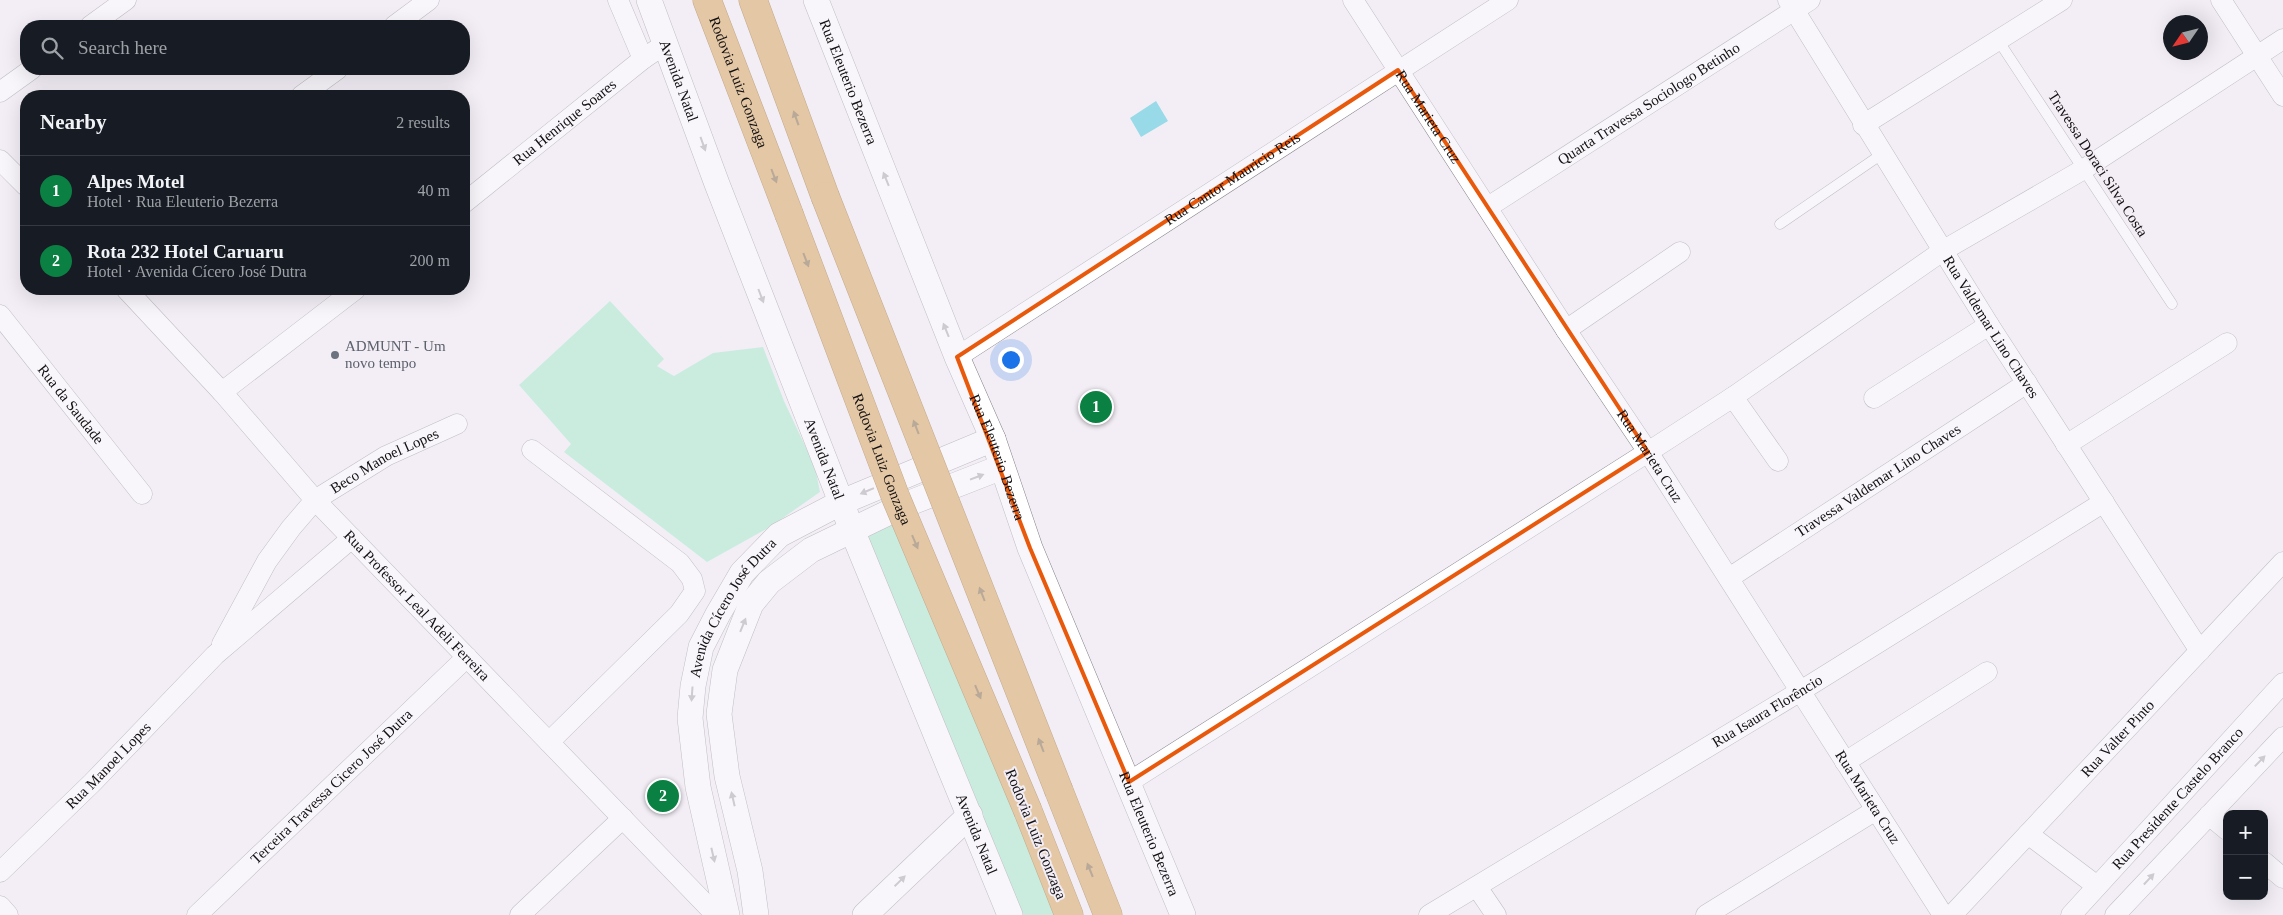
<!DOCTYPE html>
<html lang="en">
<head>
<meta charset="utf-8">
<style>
  :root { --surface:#171b24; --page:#20242c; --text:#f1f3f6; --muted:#9ea1a6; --line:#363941; --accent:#0b8043 }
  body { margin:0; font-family:Georgia,serif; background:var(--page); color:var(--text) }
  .controls { position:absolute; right:15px; bottom:15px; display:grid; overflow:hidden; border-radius:10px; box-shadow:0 5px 20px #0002 }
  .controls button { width:45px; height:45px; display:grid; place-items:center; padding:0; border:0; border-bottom:1px solid var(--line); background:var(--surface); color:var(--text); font:25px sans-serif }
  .compass { position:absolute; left:2163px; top:15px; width:45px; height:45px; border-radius:50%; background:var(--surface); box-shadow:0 5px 20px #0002; rotate:235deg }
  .you { position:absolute; left:1010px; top:359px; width:18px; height:18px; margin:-12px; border:4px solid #fff; border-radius:50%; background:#1a73e8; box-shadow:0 0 0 8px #1a73e833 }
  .badge { display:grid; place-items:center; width:32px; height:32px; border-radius:50%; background:var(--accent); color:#fff; font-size:16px; font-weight:700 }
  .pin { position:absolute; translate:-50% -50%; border:2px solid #fff; box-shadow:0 1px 5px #0006 }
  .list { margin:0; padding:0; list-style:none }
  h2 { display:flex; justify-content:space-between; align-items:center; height:65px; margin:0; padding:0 20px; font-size:21px }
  h2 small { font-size:16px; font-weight:400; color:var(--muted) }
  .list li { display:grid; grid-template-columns:32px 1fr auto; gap:15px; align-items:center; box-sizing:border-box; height:70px; padding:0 20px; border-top:1px solid var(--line) }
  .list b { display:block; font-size:19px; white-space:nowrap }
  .list p { margin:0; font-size:16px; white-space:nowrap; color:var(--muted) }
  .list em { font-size:16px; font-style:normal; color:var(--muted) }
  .icon { flex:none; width:28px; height:28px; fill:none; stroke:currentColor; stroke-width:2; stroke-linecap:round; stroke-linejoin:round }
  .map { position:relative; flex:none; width:2283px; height:915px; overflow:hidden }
  .search { position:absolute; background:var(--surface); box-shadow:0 5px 20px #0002; left:20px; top:20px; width:450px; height:55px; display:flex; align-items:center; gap:12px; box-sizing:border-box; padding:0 18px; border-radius:20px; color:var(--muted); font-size:19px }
  .panel { position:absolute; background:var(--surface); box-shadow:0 5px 20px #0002; left:20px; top:90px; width:450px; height:205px; border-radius:20px }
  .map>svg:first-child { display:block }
</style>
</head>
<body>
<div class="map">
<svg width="2283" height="915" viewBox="0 0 2283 915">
  <rect width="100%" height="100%" fill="#f3eef5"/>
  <!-- green -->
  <g fill="#99e9c0">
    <polygon points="610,301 664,359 657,366 674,376 713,353 763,347 784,401 815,467 820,492 770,527 707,562 564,452 571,444 519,385"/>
    <polygon points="908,513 1067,915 1023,915 865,536"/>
  </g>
  <!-- water -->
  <polygon fill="#2ac1d6" points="1156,101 1168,121 1141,137 1130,118"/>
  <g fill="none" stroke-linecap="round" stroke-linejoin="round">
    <!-- service casing -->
    <g stroke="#868288" stroke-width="11">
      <g id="service">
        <polyline points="1998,40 2172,304"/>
        <polyline points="1780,224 1882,154"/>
      </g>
    </g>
    <!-- minor casing -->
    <g stroke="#868288" stroke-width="21">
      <g id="minor">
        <polyline points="618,0 643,59"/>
        <path id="s1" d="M 1353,0 L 1566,330 L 1648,452 L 1943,915"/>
        <path id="s2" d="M 1788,0 L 1989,325 L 2200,651"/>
        <polyline points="2221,0 2283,96"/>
        <polyline points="90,26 126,0"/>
        <polyline points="394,26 429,0"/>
        <polyline points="0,92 32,69"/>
        <polyline points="301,96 338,69"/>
        <polyline points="1863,125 2062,0"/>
        <polyline points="0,160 26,186"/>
        <path id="s3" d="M 464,203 L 643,59 L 665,44"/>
        <path id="s4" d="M 1488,207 L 1810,0"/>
        <path id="s5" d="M 126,289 L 222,392 L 315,500 L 716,915"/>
        <path id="s6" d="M 0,315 L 142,494"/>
        <polyline points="1566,330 1680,252"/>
        <path id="s7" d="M 957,357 L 1508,0"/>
        <polyline points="222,392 356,289"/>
        <polyline points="1733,397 1778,461"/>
        <polyline points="1874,398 1989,325"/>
        <polyline points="2066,445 2227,343"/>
        <polyline points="532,450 680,563 692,579 695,591 679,614 549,742"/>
        <path id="s8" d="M 1729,578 L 2027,383"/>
        <path id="s9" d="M 222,644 L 267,561 L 291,528 L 315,500 L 386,456 L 457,424"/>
        <polyline points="1845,762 1987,672"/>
        <polyline points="1129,782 1648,452 1733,397 1944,250 2084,169 2283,39"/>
        <polyline points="2209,815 2227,830"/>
        <polyline points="2028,834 2097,886"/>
        <polyline points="2264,862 2283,878"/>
        <path id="s10" d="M 0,872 L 92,783 L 215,655 L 352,538"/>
        <polyline points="1477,887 1496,915"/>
        <polyline points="0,906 8,915"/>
        <path id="s11" d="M 197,915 L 467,657"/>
        <polyline points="520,915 623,818"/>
        <path id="s12" d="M 1429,915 L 1799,692 L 2104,502"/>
        <polyline points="1706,915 1876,810"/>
        <path id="s13" d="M 1952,915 L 2283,562"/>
        <path id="s14" d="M 2071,915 L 2283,683"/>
        <polyline points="2115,915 2283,737"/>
      </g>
    </g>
    <!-- tertiary casing -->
    <g stroke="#868288" stroke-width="26">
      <g id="tertiary">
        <path id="s15" d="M 649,0 L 717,184 L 852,530 L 1010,915"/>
        <path id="s16" d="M 816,0 L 957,357 L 993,439 L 1030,548 L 1183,915"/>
        <path id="s17" d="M 727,915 L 698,787 L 690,718 L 693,686 L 701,647 L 718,614 L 742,573 L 779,535 L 842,502 L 993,439"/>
        <polyline points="756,915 750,871 727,776 719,714 725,670 751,604 769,582 811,550 902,506 1002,467"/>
        <polyline points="865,915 970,815"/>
      </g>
    </g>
    <!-- trunk casing -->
    <g stroke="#885711" stroke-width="29">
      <g id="trunk">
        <path id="s18" d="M 707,0 L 789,214"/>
        <polyline points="753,0 825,196"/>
        <polyline points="1059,791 1108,915"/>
        <polyline points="1028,811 1069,915"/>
      </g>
    </g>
    <!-- service -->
    <use href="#service" stroke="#fff" stroke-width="10"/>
    <!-- minor -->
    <use href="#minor" stroke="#fff" stroke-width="20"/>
    <!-- tertiary -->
    <use href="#tertiary" stroke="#fff" stroke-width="25"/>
    <!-- trunk -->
    <use href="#trunk" stroke="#d29740" stroke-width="28"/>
    <!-- trunk-bridge casing -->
    <g stroke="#885711" stroke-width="29" stroke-linecap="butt">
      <g id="trunk-bridge">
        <polyline points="825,196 1059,791"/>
        <path id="s19" d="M 789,214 L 896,498 L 1028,811"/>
      </g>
    </g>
    <!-- trunk-bridge -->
    <use href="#trunk-bridge" stroke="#d29740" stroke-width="28"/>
  </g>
  <!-- one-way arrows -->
  <defs><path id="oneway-solid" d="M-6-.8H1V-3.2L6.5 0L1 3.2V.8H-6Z" transform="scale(1.25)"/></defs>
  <g fill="#725429">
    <use href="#oneway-solid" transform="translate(796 118) rotate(-110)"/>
    <use href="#oneway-solid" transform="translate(774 176) rotate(69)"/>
    <use href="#oneway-solid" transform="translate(806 260) rotate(69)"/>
    <use href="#oneway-solid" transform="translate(916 427) rotate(-111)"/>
    <use href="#oneway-solid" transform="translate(915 542) rotate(67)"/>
    <use href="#oneway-solid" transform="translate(982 594) rotate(-111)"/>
    <use href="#oneway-solid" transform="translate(978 692) rotate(67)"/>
    <use href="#oneway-solid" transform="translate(1041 745) rotate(-111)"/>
    <use href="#oneway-solid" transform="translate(1090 870) rotate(-112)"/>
  </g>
  <g fill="#a09fa0">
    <use href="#oneway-solid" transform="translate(703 144) rotate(70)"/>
    <use href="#oneway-solid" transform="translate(886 179) rotate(-112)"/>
    <use href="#oneway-solid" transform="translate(761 296) rotate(69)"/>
    <use href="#oneway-solid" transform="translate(946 330) rotate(-112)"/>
    <use href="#oneway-solid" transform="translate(977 477) rotate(-21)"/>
    <use href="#oneway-solid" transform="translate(867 491) rotate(157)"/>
    <use href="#oneway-solid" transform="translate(743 625) rotate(-68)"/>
    <use href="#oneway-solid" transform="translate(692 694) rotate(94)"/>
    <use href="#oneway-solid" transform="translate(2260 761) rotate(-46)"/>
    <use href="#oneway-solid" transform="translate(733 799) rotate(-103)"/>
    <use href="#oneway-solid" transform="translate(713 855) rotate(77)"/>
    <use href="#oneway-solid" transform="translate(2149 879) rotate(-47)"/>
    <use href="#oneway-solid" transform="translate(900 881) rotate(-44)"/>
  </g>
  <!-- marked area -->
  <path d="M0 0H2283V915H0ZM 1398,70 L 1648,452 L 1129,782 L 1030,548 L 957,357 Z" fill="#f3eef5" fill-opacity=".55" fill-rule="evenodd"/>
  <path fill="none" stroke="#e8590c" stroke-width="4" stroke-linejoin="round" d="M 1398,70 L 1648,452 L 1129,782 L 1030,548 L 957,357 Z"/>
  <!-- markers -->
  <circle fill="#6b7280" stroke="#f3eef5" stroke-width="2" cx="335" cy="355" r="5"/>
  <g text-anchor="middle" stroke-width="4" stroke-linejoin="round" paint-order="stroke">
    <!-- street labels -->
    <g font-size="15" fill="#121012" stroke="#f3eef5">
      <text dy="5" stroke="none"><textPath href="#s15" startOffset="86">Avenida Natal</textPath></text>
      <text dy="5" stroke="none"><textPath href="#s18" startOffset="88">Rodovia Luiz Gonzaga</textPath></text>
      <text dy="5" stroke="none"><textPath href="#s16" startOffset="88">Rua Eleuterio Bezerra</textPath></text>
      <text dy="5" stroke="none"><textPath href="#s4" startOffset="191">Quarta Travessa Sociologo Betinho</textPath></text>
      <text dy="5" stroke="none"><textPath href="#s1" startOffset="139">Rua Marieta Cruz</textPath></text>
      <text dy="5" stroke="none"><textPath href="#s3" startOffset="129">Rua Henrique Soares</textPath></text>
      <text transform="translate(2098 164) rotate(57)" y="5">Travessa Doraci Silva Costa</text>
      <text dy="5" stroke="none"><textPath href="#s7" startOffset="328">Rua Cantor Mauricio Reis</textPath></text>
      <text dy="5" stroke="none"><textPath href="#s2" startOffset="385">Rua Valdemar Lino Chaves</textPath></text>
      <text dy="5" stroke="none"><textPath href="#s6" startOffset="114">Rua da Saudade</textPath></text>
      <text dy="5" stroke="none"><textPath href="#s1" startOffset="544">Rua Marieta Cruz</textPath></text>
      <text dy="5" stroke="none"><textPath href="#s15" startOffset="491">Avenida Natal</textPath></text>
      <text dy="5" stroke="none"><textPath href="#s16" startOffset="492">Rua Eleuterio Bezerra</textPath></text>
      <text dy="5" stroke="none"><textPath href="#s19" startOffset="262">Rodovia Luiz Gonzaga</textPath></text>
      <text dy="5" stroke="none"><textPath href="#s9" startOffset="252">Beco Manoel Lopes</textPath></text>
      <text dy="5" stroke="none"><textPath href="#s8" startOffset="178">Travessa Valdemar Lino Chaves</textPath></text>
      <text dy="5" stroke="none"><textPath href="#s5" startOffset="430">Rua Professor Leal Adeli Ferreira</textPath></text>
      <text dy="5" stroke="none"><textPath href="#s17" startOffset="322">Avenida Cícero José Dutra</textPath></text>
      <text dy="5" stroke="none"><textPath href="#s12" startOffset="395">Rua Isaura Florêncio</textPath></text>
      <text dy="5" stroke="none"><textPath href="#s13" startOffset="242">Rua Valter Pinto</textPath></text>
      <text dy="5" stroke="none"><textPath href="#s10" startOffset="152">Rua Manoel Lopes</textPath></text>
      <text dy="5" stroke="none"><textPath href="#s11" startOffset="186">Terceira Travessa Cicero José Dutra</textPath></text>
      <text dy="5" stroke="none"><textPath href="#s1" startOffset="949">Rua Marieta Cruz</textPath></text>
      <text dy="5" stroke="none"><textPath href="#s14" startOffset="158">Rua Presidente Castelo Branco</textPath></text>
      <text dy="5" stroke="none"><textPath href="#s16" startOffset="898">Rua Eleuterio Bezerra</textPath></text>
      <text dy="5" stroke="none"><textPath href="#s15" startOffset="896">Avenida Natal</textPath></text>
      <text transform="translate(1036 834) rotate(68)" y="5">Rodovia Luiz Gonzaga</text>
    </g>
    <!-- worship labels -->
    <g font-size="15" fill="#5b616d" stroke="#f3eef5" text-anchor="start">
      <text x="345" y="351">ADMUNT - Um<tspan x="345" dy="17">novo tempo</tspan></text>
    </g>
  </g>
</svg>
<div class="controls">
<button>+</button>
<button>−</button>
</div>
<svg class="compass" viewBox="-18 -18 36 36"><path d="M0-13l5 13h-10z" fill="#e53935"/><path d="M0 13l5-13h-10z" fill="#9ea1a6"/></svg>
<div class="you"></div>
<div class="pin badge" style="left:1096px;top:407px">1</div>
<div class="pin badge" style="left:663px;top:796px">2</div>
<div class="search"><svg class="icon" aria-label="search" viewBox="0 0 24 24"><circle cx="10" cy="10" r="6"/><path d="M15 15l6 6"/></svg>Search here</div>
<section class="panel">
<h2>Nearby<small>2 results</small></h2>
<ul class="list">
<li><span class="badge">1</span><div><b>Alpes Motel</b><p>Hotel · Rua Eleuterio Bezerra</p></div><em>40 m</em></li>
<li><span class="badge">2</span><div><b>Rota 232 Hotel Caruaru</b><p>Hotel · Avenida Cícero José Dutra</p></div><em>200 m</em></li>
</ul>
</section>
</div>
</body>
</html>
